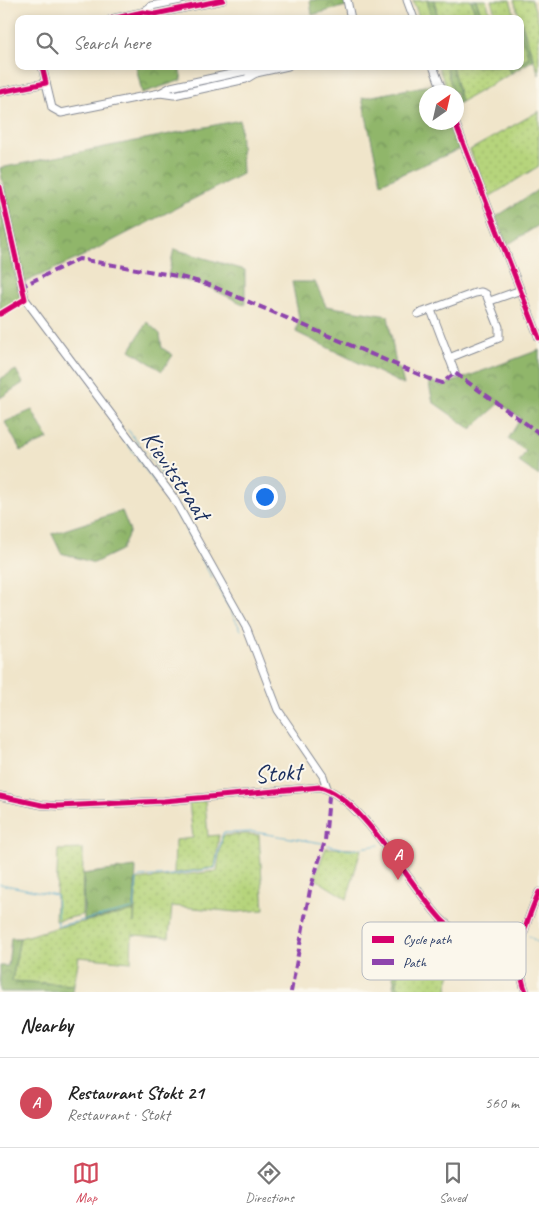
<!DOCTYPE html>
<html lang="en">
<head>
<meta charset="utf-8">
<style>
  :root { --surface:#fff; --page:#f6f6f6; --text:#222; --muted:#767676; --line:#e0e0e0; --accent:#d1495b }
  body { margin:0; font-family:Caveat,sans-serif; background:var(--page); color:var(--text) }
  .compass { position:absolute; left:419px; top:85px; width:45px; height:45px; border-radius:50%; background:var(--surface); box-shadow:0 2px 8px #0003; rotate:34deg }
  .you { position:absolute; left:264px; top:496px; width:18px; height:18px; margin:-12px; border:4px solid #fff; border-radius:50%; background:#1a73e8; box-shadow:0 0 0 8px #1a73e833 }
  .badge { display:grid; place-items:center; width:32px; height:32px; border-radius:50%; background:var(--accent); color:#fff; font-size:16px; font-weight:700 }
  .pin { position:absolute; translate:-50% -41px; filter:drop-shadow(0 1px 2px #0008) }
  .pin::after { content:''; position:absolute; top:26px; width:18px; height:15px; background:inherit; clip-path:polygon(0 0,100% 0,50% 100%) }
  .list { margin:0; padding:0; list-style:none }
  h2 { display:flex; justify-content:space-between; align-items:center; height:65px; margin:0; padding:0 20px; font-size:21px }
  h2 small { font-size:16px; font-weight:400; color:var(--muted) }
  .list li { display:grid; grid-template-columns:32px 1fr auto; gap:15px; align-items:center; box-sizing:border-box; height:90px; padding:0 20px; border-top:1px solid var(--line) }
  .list b { display:block; font-size:19px; white-space:nowrap }
  .list p { margin:0; font-size:16px; white-space:nowrap; color:var(--muted) }
  .list em { font-size:16px; font-style:normal; color:var(--muted) }
  .icon { flex:none; width:28px; height:28px; fill:none; stroke:currentColor; stroke-width:2; stroke-linecap:round; stroke-linejoin:round }
  .map { position:relative; flex:none; width:539px; height:992px; overflow:hidden }
  .search { position:absolute; background:var(--surface); box-shadow:0 2px 8px #0003; left:15px; right:15px; top:15px; height:55px; display:flex; align-items:center; gap:12px; box-sizing:border-box; padding:0 18px; border-radius:10px; color:var(--muted); font-size:19px }
  .sheet { height:155px; background:var(--surface) }
  nav { display:flex; justify-content:space-around; align-items:center; box-sizing:border-box; height:70px; border-top:1px solid var(--line); background:var(--surface); font-size:14px; color:var(--muted) }
  nav a { display:grid; justify-items:center; gap:2px }
  nav .on { color:var(--accent) }
  .map>svg:first-child { display:block }
</style>
</head>
<body>
<div class="map">
<svg width="539" height="992" viewBox="0 0 539 992">
  <defs>
    <pattern id="grass-dots" width="8" height="8" patternUnits="userSpaceOnUse" patternTransform="scale(1.25)"><rect width="8" height="8" fill="#b6d47b"/><path d="M2 2h.1M6 6h.1" fill="none" stroke="#9cb66d" stroke-width="1.8" stroke-linecap="round"/></pattern>
    <pattern id="forest-crowns" width="20" height="18" patternUnits="userSpaceOnUse" patternTransform="scale(1.25)"><rect width="20" height="18" fill="#90b66b"/><path d="M2 6a3 3 0 1 1 6 0M12 15a3 3 0 1 1 6 0" fill="none" stroke="#75945b"/></pattern>
  </defs>
  <rect width="100%" height="100%" fill="#fbf7ec"/>
  <filter id="ink" filterUnits="userSpaceOnUse"><feTurbulence type="fractalNoise" baseFrequency=".02" numOctaves="2"/><feDisplacementMap in="SourceGraphic" scale="10" xChannelSelector="R" yChannelSelector="G"/><feConvolveMatrix kernelMatrix="1 2 1 2 8 2 1 2 1" color-interpolation-filters="sRGB"/></filter>
  <filter id="wash" filterUnits="userSpaceOnUse"><feTurbulence type="fractalNoise" baseFrequency=".0096" numOctaves="4" result="noise"/><feDisplacementMap in="SourceGraphic" scale="20" xChannelSelector="R" yChannelSelector="G"/><feGaussianBlur stdDeviation="1.12" result="paint"/><feColorMatrix in="noise" values="0 0 0 0 0 0 0 0 0 0 0 0 0 0 0 0 0 1.4 0 .05"/><feComposite in="paint" operator="in"/></filter>
  <g filter="url(#wash)">
    <rect width="100%" height="100%" fill="#f0e5ca"/>
    <!-- grass -->
    <g fill="url(#grass-dots)" stroke="#68826c">
      <polygon points="427,0 432,19 420,19 413,1"/>
      <polygon points="434,0 471,0 477,19 438,19"/>
      <polygon points="476,0 486,0 492,19 483,19"/>
      <polygon points="491,0 510,0 516,19 497,19"/>
      <polygon points="514,0 532,0 539,23 539,75"/>
      <polygon points="520,32 529,58 520,61"/>
      <polygon points="438,66 446,66 453,92 448,92"/>
      <polygon points="452,66 508,66 510,74 461,102"/>
      <polygon points="539,111 539,166 489,197 470,150"/>
      <polygon points="205,800 208,836 219,835 215,868 174,873 175,840 193,838 189,802"/>
      <polygon points="245,834 259,835 264,910 237,912 172,906 169,937 132,935 131,962 79,957 74,985 12,981 20,938 55,928 134,911 134,923 137,880 217,871 222,836"/>
      <polygon points="326,848 361,849 347,899 314,878"/>
      <polygon points="83,849 82,915 55,921 58,850"/>
      <polygon points="390,945 424,945 441,957 438,964 451,974 447,986 448,992 403,992 397,985 398,978"/>
    </g>
    <!-- forest -->
    <g fill="url(#forest-crowns)" stroke="#567264">
      <polygon points="310,0 345,0 346,6 312,15"/>
      <polygon points="427,0 434,0 438,19 432,19"/>
      <polygon points="471,0 476,0 483,19 477,19"/>
      <polygon points="520,20 533,60 510,74 508,66 520,66 520,61 529,58 520,32"/>
      <polygon points="136,66 179,66 182,80 142,93"/>
      <polygon points="446,66 452,66 461,102 457,104 456,92 453,92"/>
      <polygon points="435,84 438,92 426,92 426,122 450,123 460,149 381,183 362,98"/>
      <polygon points="240,120 242,174 79,258 23,283 0,168"/>
      <polygon points="539,189 539,225 507,245 496,217"/>
      <polygon points="0,201 17,283 23,300 0,314"/>
      <polygon points="174,249 245,270 245,305 206,286 168,276"/>
      <polygon points="292,282 315,282 326,306 388,316 396,365 400,369 404,385 296,332 299,318"/>
      <polygon points="147,322 160,334 162,348 173,355 162,371 130,350"/>
      <polygon points="539,350 539,429 536,431 539,434 539,476 519,462 526,451 508,439 521,418 500,403 471,429 433,402 428,380 442,386"/>
      <polygon points="16,370 23,383 0,398 0,379"/>
      <polygon points="32,410 48,439 21,451 5,422"/>
      <polygon points="122,511 130,531 121,550 94,563 61,553 52,534"/>
      <polygon points="136,867 134,911 84,921 83,874"/>
      <polygon points="11,938 20,938 12,981 74,985 73,992 0,992 0,966 8,966"/>
      <polygon points="383,944 390,945 398,978 397,985 403,992 397,992 393,986 394,980"/>
    </g>
    <g fill="none" stroke-linecap="round" stroke-linejoin="round">
      <!-- stream -->
      <g stroke="#4da6cb" stroke-width="1">
        <polyline points="64,345 68,351"/>
        <polyline points="76,361 80,367"/>
        <polyline points="128,430 141,447"/>
        <polyline points="122,437 135,454"/>
        <polyline points="143,450 145,453"/>
        <polyline points="148,456 163,476"/>
        <polyline points="137,458 167,499"/>
        <polyline points="165,479 170,486"/>
        <polyline points="172,488 174,490"/>
        <polyline points="175,493 178,497"/>
        <polyline points="170,502 182,524"/>
        <polyline points="185,529 212,578"/>
        <polyline points="216,584 241,630"/>
        <polyline points="328,845 349,850 379,845"/>
        <polyline points="0,884 56,895 58,926 132,909"/>
        <polyline points="134,908 137,879 140,877 171,875 215,868 223,833 254,832 322,843"/>
        <polyline points="529,936 539,943"/>
      </g>
    </g>
  </g>
  <g filter="url(#ink)">
    <g fill="none" stroke-linecap="round" stroke-linejoin="round">
      <!-- minor casing -->
      <g stroke="#868a94" stroke-width="9">
        <g id="minor">
          <polyline points="347,0 351,19"/>
          <polyline points="407,0 414,19"/>
          <polyline points="143,12 151,6 181,0"/>
          <polyline points="111,19 143,12 155,14 223,0"/>
          <polyline points="433,66 443,92"/>
          <polyline points="46,83 52,108 61,113 160,93 174,95 246,79 256,73 288,66"/>
          <polyline points="0,92 46,83 42,66"/>
          <polyline points="160,93 171,87 245,71 256,73"/>
          <polyline points="455,122 539,338"/>
          <polyline points="0,187 25,299 173,497 247,629 278,710 323,776 327,788"/>
          <polyline points="490,301 521,290"/>
          <polyline points="431,310 455,373"/>
          <polyline points="418,314 475,293 481,292 486,294 499,327 499,338 449,358"/>
          <path d="M 0,796 L 42,805 L 58,806 L 164,801 L 320,787 C 361,796 412,889 442,920 C 458,936 491,949 511,960 L 520,962"/>
          <path d="M 526,992 C 512,957 525,924 539,892"/>
        </g>
      </g>
      <!-- minor -->
      <use href="#minor" stroke="#fff" stroke-width="7"/>
      <!-- quiet -->
      <g stroke="#8e44ad" stroke-width="4" stroke-dasharray="8 4" stroke-linecap="butt">
        <polyline points="20,287 79,259 177,276 207,284 432,380 442,383 455,373 539,433"/>
        <polyline points="291,992 310,890 325,841 329,797 332,791"/>
      </g>
      <!-- cycleway casing -->
      <g stroke="#fbf7ec" stroke-width="8">
        <g id="cycleway">
          <polyline points="111,19 143,12 155,14 223,0"/>
          <polyline points="0,92 46,83 42,66"/>
          <polyline points="455,122 539,338"/>
          <polyline points="0,187 25,299 0,314"/>
          <path d="M 0,796 L 42,805 L 58,806 L 164,801 L 320,787 C 361,796 412,889 442,920 C 458,936 491,949 511,960 L 520,962"/>
          <path d="M 526,992 C 512,957 525,924 539,892"/>
        </g>
      </g>
      <!-- cycleway -->
      <use href="#cycleway" stroke="#d6006c" stroke-width="5"/>
    </g>
  </g>
  <g text-anchor="middle" stroke-width="4" stroke-linejoin="round" paint-order="stroke">
    <!-- street labels -->
    <g font-size="25" fill="#1b2f5e" stroke="#fbf7ec">
      <text transform="translate(177 475) rotate(56)" y="9">Kievitstraat</text>
      <text transform="translate(278 772) rotate(-5)" y="9">Stokt</text>
    </g>
  </g>
  <!-- legend -->
  <rect x="362" y="922" width="164" height="58" rx="8" fill="#fbf7ec" stroke="#b8bbc1" stroke-width="1"/>
  <rect x="372" y="936" width="22" height="7" fill="#d6006c"/>
  <rect x="372" y="959" width="22" height="6" fill="#8e44ad"/>
  <g font-size="14" fill="#1b2f5e">
    <text x="403" y="944">Cycle path</text>
    <text x="403" y="967">Path</text>
  </g>
</svg>
<svg class="compass" viewBox="-18 -18 36 36"><path d="M0-13l5 13h-10z" fill="#e53935"/><path d="M0 13l5-13h-10z" fill="#767676"/></svg>
<div class="you"></div>
<div class="pin badge" style="left:398px;top:880px">A</div>
<div class="search"><svg class="icon" aria-label="search" viewBox="0 0 24 24"><circle cx="10" cy="10" r="6"/><path d="M15 15l6 6"/></svg>Search here</div>
</div>
<section class="sheet">
<h2>Nearby<small></small></h2>
<ul class="list">
<li><span class="badge">A</span><div><b>Restaurant Stokt 21</b><p>Restaurant · Stokt</p></div><em>560 m</em></li>
</ul>
</section>
<nav>
<a class="on"><svg class="icon" aria-label="map" viewBox="0 0 24 24"><path d="M3 6l6-2 6 2 6-2v14l-6 2-6-2-6 2zM9 4v14M15 6v14"/></svg>Map</a>
<a><svg class="icon" aria-label="directions" viewBox="0 0 24 24"><path d="M12 3l9 9-9 9-9-9zM9 14v-3h6M13 9l2 2-2 2"/></svg>Directions</a>
<a><svg class="icon" aria-label="saved" viewBox="0 0 24 24"><path d="M7 4h10v16l-5-4-5 4z"/></svg>Saved</a>
</nav>
</body>
</html>
